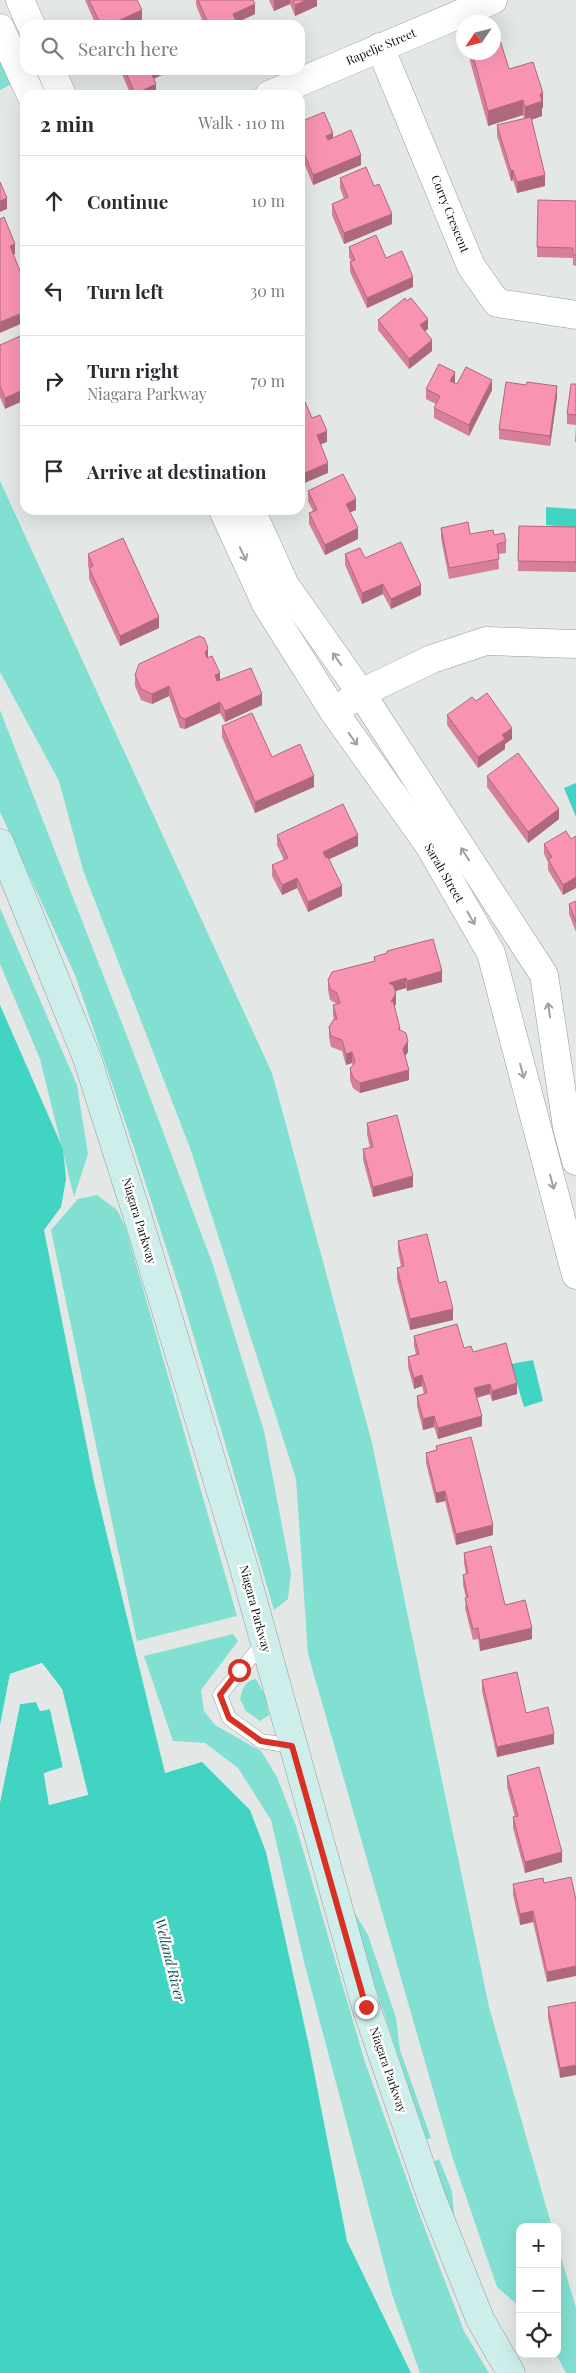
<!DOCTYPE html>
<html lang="en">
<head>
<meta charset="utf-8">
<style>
  :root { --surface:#fff; --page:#f7f7f7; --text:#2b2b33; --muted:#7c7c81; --line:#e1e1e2 }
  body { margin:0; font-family:"Playfair Display",serif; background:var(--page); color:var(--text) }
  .controls { position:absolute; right:15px; bottom:15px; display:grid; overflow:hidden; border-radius:10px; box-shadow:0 5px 20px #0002 }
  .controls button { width:45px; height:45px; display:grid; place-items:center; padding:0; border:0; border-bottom:1px solid var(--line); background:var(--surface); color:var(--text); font:25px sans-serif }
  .compass { position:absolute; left:456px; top:15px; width:45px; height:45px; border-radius:50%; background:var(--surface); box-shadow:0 5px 20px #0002; rotate:235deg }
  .stop { position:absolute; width:15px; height:15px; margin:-11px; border:4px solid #d93025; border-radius:50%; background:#fff }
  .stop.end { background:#d93025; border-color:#fff; box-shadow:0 1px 5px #0008 }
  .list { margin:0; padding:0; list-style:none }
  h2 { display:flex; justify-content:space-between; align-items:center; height:65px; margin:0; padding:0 20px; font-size:21px }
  h2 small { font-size:16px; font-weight:400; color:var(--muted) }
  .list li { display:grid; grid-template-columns:32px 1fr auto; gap:15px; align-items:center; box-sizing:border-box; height:90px; padding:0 20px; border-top:1px solid var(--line) }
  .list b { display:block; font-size:19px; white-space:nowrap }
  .list p { margin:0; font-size:16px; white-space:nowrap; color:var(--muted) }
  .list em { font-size:16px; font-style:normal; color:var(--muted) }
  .icon { flex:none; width:28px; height:28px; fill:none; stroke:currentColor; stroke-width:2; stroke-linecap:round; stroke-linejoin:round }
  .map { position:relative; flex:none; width:576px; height:2373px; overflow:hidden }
  .search { position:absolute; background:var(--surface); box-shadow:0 5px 20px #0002; left:20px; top:20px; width:285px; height:55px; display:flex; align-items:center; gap:12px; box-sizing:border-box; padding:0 18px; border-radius:15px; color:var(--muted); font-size:19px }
  .panel { position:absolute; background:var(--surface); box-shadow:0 5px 20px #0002; left:20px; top:90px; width:285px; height:425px; border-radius:15px }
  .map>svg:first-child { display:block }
</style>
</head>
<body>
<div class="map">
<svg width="576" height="2373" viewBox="0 0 576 2373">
  <rect width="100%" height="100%" fill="#e3e8e7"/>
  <!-- green -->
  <g fill="#82e0d3">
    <polygon points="0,53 14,83 0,90"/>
    <polygon points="0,481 272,1073 372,1443 489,2007 552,2227 520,2227 520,2307 497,2287 452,2156 308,1654 296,1479 190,1148 83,870 59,781 0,672"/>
    <polygon points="0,710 130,1044 213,1265 264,1431 291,1573 288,1599 274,1610 182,1297 137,1157 75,975 0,812"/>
    <polygon points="0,908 77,1085 88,1154 74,1197 40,1059 0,964"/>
    <polygon points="97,1195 117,1210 125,1226 237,1616 137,1641 51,1230 78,1199"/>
    <polygon points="233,1634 238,1641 201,1690 204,1711 215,1725 261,1751 277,1777 296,1826 365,2062 419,2213 464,2331 489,2373 420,2373 392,2294 304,1962 271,1820 238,1768 205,1743 173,1741 144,1656"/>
    <path d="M 256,1679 L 265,1696 L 269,1715 L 260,1721 L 246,1711 L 240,1699 C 243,1689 244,1681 256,1679 Z"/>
    <polygon points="353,1910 368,1935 396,2018 400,2050 431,2138 426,2140 358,1934"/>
    <polygon points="439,2159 452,2191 455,2226 433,2162"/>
    <polygon points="557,2244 576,2308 576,2373 566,2373 556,2354"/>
  </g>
  <!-- water -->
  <g fill="#41d4c3">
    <polygon points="546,507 576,509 576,533 566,527 546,525"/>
    <polygon points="576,783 576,817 564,788"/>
    <polygon points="0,1005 63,1149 66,1179 61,1207 44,1230 94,1482 165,1773 202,1762 250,1810 266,1852 309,2046 347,2241 411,2373 0,2373 0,1802 20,1704 36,1702 40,1711 50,1709 63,1768 44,1774 49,1805 88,1794 62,1689 42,1663 10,1674 0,1725"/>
    <polygon points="533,1360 543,1401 524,1407 511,1364"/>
  </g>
  <!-- pier -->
  <polygon fill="#e3e8e7" points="42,1663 62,1689 88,1795 49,1805 44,1773 63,1767 50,1709 40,1711 36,1702 20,1704 0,1802 0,1789 18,1703 36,1699 41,1708 52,1708 65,1767 64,1770 47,1775 51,1802 85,1793 60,1690 41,1666 12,1676 2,1726 0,1728 10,1674"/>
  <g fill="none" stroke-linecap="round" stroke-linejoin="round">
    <!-- lane casing -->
    <g stroke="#979b9a" stroke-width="15">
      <polyline id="lane" points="264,1642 220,1695 229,1718 261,1741 292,1746"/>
    </g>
    <!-- street casing -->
    <g stroke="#979b9a" stroke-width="29">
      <g id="street">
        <polyline points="20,0 31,25"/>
        <polyline points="0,28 31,95"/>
        <polyline points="380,47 471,266 497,303 576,315"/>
        <polyline points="51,70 62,95"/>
        <polyline points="269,95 493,0"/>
        <polyline points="223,510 266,604 334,712 429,845 491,953 576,1275"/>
        <polyline points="251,510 285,585 361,693 544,975 567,1127 576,1161"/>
        <polyline points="345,704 361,693 432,659 486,641 576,644"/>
      </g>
    </g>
    <!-- secondary casing -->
    <g stroke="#979b9a" stroke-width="29">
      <polyline id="secondary" points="0,843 87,1058 139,1221 244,1568 366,2007 432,2199 480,2319 511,2373"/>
    </g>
    <!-- lane -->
    <use href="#lane" stroke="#fff" stroke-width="14"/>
    <!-- street -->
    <use href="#street" stroke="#fff" stroke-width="28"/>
    <!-- secondary -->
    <use href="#secondary" stroke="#cdeeea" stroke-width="28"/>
  </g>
  <!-- wall -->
  <g fill="#d57f98">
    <polygon points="85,0 137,0 142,21 132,25 96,25"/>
    <polygon points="196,0 253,0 255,14 236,23 238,25 204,25 196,5"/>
    <polygon points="269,0 317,0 317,6 295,16 290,4 274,11"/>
    <polygon points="470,52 494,52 509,69 543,108 542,108 542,116 531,120 545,186 517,193 513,180 511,181 497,136 497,125 524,118 523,115 488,126 470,61"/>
    <polygon points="120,70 172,70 154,79 156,95 131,95"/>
    <polygon points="300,122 333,138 361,165 313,185 300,153"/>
    <polygon points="340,178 374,186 392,224 344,244 332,215 332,204 344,199 340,188"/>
    <polygon points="576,201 576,266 573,265 573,258 537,257 537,247"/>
    <polygon points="349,247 386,258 413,287 367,308 350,272 350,262 351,261 349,257"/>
    <polygon points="378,320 428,329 425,331 432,351 409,369 378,330"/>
    <polygon points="25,334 5,409 0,397 0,345"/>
    <polygon points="455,383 457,384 492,390 469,436 434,418 434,408 436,404 426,399 426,389"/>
    <polygon points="576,384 576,442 575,442 576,425 567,424 567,414"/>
    <polygon points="526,385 557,397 550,446 499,439 499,429"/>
    <polygon points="308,491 356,510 350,512 358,539 325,555 309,524 309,513 313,511 308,501"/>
    <polygon points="519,526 576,527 576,572 518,571"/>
    <polygon points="441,528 470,534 494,535 506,542 506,553 498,554 499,569 449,579 441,538"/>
    <polygon points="88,554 159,628 120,646 89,579 89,569 88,565"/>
    <polygon points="345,554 365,558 421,595 391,609 383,594 362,604 345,565"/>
    <polygon points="208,657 220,680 262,705 225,722 220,713 185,729 180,728 169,696 152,704 141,700 135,686 135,675"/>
    <polygon points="476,701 512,739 505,744 505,749 478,768 447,725 447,715"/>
    <polygon points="222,726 272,757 314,787 255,813 222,737"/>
    <polygon points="487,776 559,819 528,843 487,787"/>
    <polygon points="277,835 358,846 329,859 342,896 308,912 297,888 282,895 272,876 272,865 284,860 277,845"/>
    <polygon points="571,839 563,895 548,870 548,862 544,854 544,844"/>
    <polygon points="576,901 576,932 569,914 569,904"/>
    <polygon points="387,951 442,982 407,991 406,988 395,991 396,1004 394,1006 400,1030 408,1052 405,1056 409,1080 360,1093 353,1088 350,1080 350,1069 353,1065 352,1063 346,1065 342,1051 331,1047 329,1038 329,1027 334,1019 333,1015 333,1005 337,1004 330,1000 328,990 328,980 374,961 374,957 387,953"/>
    <polygon points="367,1123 413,1187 373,1197 363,1160 363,1149 370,1148 367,1134"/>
    <polygon points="398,1241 453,1320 410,1330 397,1279 397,1268 401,1267 398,1251"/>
    <polygon points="414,1336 464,1348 473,1352 517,1394 492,1401 490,1394 477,1398 482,1426 438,1439 434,1427 423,1430 417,1406 417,1396 424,1394 422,1386 414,1389 408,1367 408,1357 416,1354 414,1346"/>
    <polygon points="436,1446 493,1535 456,1545 445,1501 436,1503 426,1463 426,1453 436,1450"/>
    <polygon points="464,1553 505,1605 532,1639 480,1651 478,1639 473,1640 465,1608 466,1598 463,1585 463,1575 466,1574 464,1563"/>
    <polygon points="482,1680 554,1744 497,1757 482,1691"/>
    <polygon points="507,1776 562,1862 525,1873 513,1828 513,1817 515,1817 507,1787"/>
    <polygon points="544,1883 576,1900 547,1982 533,1922 520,1925 513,1895 513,1884"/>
    <polygon points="576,2002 560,2078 548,2018 548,2007"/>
  </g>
  <!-- shaded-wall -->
  <g fill="#ae687c">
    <polygon points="274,0 290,0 290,4 274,11"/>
    <polygon points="307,0 317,0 317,6 295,16 295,5"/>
    <polygon points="255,4 255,14 233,24 233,14"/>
    <polygon points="142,10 142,21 132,25 109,25"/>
    <polygon points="150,70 172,70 150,80"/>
    <polygon points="156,84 156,95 135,95 135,94"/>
    <polygon points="543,93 543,108 542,108 542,116 525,122 525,107 540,94"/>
    <polygon points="523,100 523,115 488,126 488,111"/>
    <polygon points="333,133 333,144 326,146 326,136"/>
    <polygon points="361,155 361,165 313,185 313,175"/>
    <polygon points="513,170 513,180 511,181 511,171"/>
    <polygon points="545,175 545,186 517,193 517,182"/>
    <polygon points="7,198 7,209 0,212 0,201"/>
    <polygon points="392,214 392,224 344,244 344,233"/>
    <polygon points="15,244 15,254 10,257 10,246"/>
    <polygon points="413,277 413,287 367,308 367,298"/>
    <polygon points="25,312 25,322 0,333 0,322"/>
    <polygon points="428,319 428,329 420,335 420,325"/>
    <polygon points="432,340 432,351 409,369 409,359"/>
    <polygon points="455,372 455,383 450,392 450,381"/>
    <polygon points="492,380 492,390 469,436 469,425"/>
    <polygon points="557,386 557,397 550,446 550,436"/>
    <polygon points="25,389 25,400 5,409 5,398"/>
    <polygon points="327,431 327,442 317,446 317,435"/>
    <polygon points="328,463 328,473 300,485 300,475"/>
    <polygon points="356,499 356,510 346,514 346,504"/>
    <polygon points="358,528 358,539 325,555 325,545"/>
    <polygon points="383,584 383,594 362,604 362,593"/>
    <polygon points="421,585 421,595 391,609 391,599"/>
    <polygon points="159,617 159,628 120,646 120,636"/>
    <polygon points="208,648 208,658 205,663 205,653"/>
    <polygon points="220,673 220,683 215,686 215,675"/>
    <polygon points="169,686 169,696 152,704 152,694"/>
    <polygon points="262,694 262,705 225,722 225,711"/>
    <polygon points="220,702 220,713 185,729 185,719"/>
    <polygon points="512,728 512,739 505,744 505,749 478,768 478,757 502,735"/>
    <polygon points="314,776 314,787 255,813 255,802"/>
    <polygon points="559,809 559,819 528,843 528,832"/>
    <polygon points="358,835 358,846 323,862 323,852"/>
    <polygon points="576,877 576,888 563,895 563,885"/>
    <polygon points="297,878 297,888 282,895 282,885"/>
    <polygon points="342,886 342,896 308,912 308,902"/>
    <polygon points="442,971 442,982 407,991 407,981"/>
    <polygon points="406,978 406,988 389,993 389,983"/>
    <polygon points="396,993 396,1004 391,1012 391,1002"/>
    <polygon points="408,1041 408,1052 403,1059 403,1049"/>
    <polygon points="352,1052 352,1063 346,1065 346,1054"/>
    <polygon points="409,1070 409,1080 360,1093 360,1083"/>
    <polygon points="413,1176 413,1187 373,1197 373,1187"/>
    <polygon points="453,1309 453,1320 410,1330 410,1319"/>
    <polygon points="422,1375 422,1386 414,1389 414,1378"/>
    <polygon points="517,1383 517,1394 492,1401 492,1391"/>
    <polygon points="490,1384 490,1394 474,1398 474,1388"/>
    <polygon points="434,1416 434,1427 423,1430 423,1419"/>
    <polygon points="482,1416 482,1426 438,1439 438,1428"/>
    <polygon points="445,1491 445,1501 436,1503 436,1493"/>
    <polygon points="493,1525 493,1535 456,1545 456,1534"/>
    <polygon points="532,1628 532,1639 480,1651 480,1640"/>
    <polygon points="554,1734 554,1744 497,1757 497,1747"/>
    <polygon points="562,1852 562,1862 525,1873 525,1862"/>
    <polygon points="533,1911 533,1922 520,1925 520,1914"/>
    <polygon points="576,1966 576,1976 547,1982 547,1972"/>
    <polygon points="576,2065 576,2075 560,2078 560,2068"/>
  </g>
  <!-- building -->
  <g fill="#f894b1" stroke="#ae687c">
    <polygon points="89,0 137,0 142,10 109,25 101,25"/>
    <polygon points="198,0 253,0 255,4 233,14 238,25 209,25"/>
    <polygon points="293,0 307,0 295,5"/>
    <polygon points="499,37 509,69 533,62 543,93 540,94 542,101 525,107 523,100 488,111 472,52 494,52 494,39"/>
    <polygon points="125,70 150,70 156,84 135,94"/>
    <polygon points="324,112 333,133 326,136 328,140 351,130 361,155 313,175 300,143 300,122"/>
    <polygon points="531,117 545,175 517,182 513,170 511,171 497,125"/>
    <polygon points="366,167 374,186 379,184 392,214 344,233 332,204 348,197 340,178"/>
    <polygon points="0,182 7,198 0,201"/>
    <polygon points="538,200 576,201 576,255 573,255 573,248 537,247"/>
    <polygon points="4,217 15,244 10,246 20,271 25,269 25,312 0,322 0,219"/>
    <polygon points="376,235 386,258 402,251 413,277 367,298 350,262 355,260 349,247"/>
    <polygon points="405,298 406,301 411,298 428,319 420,325 432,340 409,359 378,320"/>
    <polygon points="25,334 25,389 5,398 0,386 0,345"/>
    <polygon points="439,364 455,372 450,381 457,384 466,367 492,380 469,425 434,408 440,396 426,389"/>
    <polygon points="506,382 526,385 527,382 557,386 550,436 499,429"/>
    <polygon points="571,384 576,384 576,415 567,414"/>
    <polygon points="302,395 312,418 320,415 327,431 317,435 328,463 300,475 300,396"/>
    <polygon points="343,474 356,499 346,504 358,528 325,545 309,513 317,510 308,491"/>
    <polygon points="468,522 470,534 493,530 494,535 504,533 506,542 497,544 499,559 449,568 441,528"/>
    <polygon points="519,526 576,527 576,562 518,561"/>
    <polygon points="123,538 159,617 120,636 89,568 93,566 88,554"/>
    <polygon points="401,542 421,585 391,599 383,584 362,593 345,554 360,548 365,558"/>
    <polygon points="199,636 204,638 208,648 205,653 207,658 212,656 220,673 215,675 217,681 251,668 262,694 225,711 220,702 185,719 180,717 169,686 152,694 141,689 135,675 139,664"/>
    <polygon points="487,693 512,728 502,735 505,739 478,757 447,715 472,697 476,701"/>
    <polygon points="252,713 272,757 300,744 314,776 255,802 222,726"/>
    <polygon points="518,753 559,809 528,832 487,776"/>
    <polygon points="343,804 358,835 323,852 326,858 328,857 342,886 308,902 297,878 282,885 272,865 288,858 277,835"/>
    <polygon points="566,831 571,839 576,836 576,877 563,885 548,859 552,857 544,844"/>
    <polygon points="576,901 576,922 569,904"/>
    <polygon points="433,939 442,971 407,981 406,978 389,983 393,985 396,993 391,1002 393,1001 400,1028 398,1029 406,1033 408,1041 403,1049 409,1070 360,1083 353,1078 350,1069 355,1062 352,1052 346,1054 342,1040 331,1036 329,1027 334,1019 337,1019 333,1005 340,1003 337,993 330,989 328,980 332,972 375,961 374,957 387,953 387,951"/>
    <polygon points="397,1115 413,1176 373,1187 363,1149 373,1147 367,1123"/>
    <polygon points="427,1234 439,1283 446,1281 453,1309 410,1319 397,1268 404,1266 398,1241"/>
    <polygon points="457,1324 464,1348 471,1346 473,1352 506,1343 517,1383 492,1391 490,1384 474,1388 482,1416 438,1428 434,1416 423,1419 417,1396 427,1393 422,1375 414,1378 408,1357 419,1354 414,1336"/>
    <polygon points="471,1437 493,1525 456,1534 445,1491 436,1493 426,1453 437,1450 436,1446"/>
    <polygon points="491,1546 505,1605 525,1600 532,1628 480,1640 478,1628 473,1629 465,1598 468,1597 463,1575 468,1573 464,1553"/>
    <polygon points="517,1672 526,1713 548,1707 554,1734 497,1747 482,1680"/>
    <polygon points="539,1767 562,1852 525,1862 513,1817 518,1816 507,1776"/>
    <polygon points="571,1877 576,1900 576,1966 547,1972 533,1911 520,1914 513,1884 543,1878 544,1883"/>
    <polygon points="576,2002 576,2065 560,2068 548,2007"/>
  </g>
  <!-- one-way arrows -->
  <defs><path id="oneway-shaft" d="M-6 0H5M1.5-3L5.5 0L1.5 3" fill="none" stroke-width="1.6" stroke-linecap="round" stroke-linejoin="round" transform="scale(1.25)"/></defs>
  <g stroke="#9fa09f">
    <use href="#oneway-shaft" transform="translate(243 554) rotate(65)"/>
    <use href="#oneway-shaft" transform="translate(337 659) rotate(-125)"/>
    <use href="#oneway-shaft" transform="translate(353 739) rotate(54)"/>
    <use href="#oneway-shaft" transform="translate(465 854) rotate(-123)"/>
    <use href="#oneway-shaft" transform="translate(471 918) rotate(60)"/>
    <use href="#oneway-shaft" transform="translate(549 1010) rotate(-98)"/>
    <use href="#oneway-shaft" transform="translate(522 1071) rotate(75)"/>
    <use href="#oneway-shaft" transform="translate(552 1182) rotate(75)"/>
  </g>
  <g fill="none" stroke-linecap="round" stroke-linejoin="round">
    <!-- route -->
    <polyline stroke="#d93025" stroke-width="6" points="239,1670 220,1695 229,1718 261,1741 292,1746 366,2007"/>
  </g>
  <g text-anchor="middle" stroke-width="5" stroke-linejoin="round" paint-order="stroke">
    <!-- street labels -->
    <g font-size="12" fill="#0f1110" stroke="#fff">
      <text transform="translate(381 47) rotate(-23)" y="4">Rapelje Street</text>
      <text transform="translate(450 214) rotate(68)" y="4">Corry Crescent</text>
      <text transform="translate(444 873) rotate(60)" y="4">Sarah Street</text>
      <text transform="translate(139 1221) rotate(73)" y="4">Niagara Parkway</text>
      <text transform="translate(255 1609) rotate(75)" y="4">Niagara Parkway</text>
      <text transform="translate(388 2070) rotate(71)" y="4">Niagara Parkway</text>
    </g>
    <!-- water labels -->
    <g font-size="14" font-style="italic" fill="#135049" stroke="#fff">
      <text transform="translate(170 1960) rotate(76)" y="5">Welland River</text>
    </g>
  </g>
</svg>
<div class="controls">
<button>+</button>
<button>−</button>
<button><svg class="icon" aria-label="locate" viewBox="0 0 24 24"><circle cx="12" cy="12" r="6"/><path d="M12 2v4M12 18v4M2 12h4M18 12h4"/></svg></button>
</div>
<svg class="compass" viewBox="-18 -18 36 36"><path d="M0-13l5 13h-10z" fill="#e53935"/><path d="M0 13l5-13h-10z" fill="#7c7c81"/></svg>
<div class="stop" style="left:239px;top:1670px"></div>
<div class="stop end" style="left:366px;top:2007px"></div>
<div class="search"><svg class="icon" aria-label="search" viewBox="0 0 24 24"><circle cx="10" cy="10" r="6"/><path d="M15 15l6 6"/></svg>Search here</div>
<section class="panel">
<h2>2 min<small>Walk · 110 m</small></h2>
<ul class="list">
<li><svg class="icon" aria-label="ahead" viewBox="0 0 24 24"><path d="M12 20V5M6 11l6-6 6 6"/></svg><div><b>Continue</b></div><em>10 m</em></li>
<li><svg class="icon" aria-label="left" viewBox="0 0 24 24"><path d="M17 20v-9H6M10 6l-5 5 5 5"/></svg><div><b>Turn left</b></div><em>30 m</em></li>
<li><svg class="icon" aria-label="right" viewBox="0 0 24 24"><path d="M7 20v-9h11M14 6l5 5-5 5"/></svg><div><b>Turn right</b><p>Niagara Parkway</p></div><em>70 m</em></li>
<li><svg class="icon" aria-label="arrive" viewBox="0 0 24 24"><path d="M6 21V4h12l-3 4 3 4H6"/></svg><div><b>Arrive at destination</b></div></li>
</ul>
</section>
</div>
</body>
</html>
